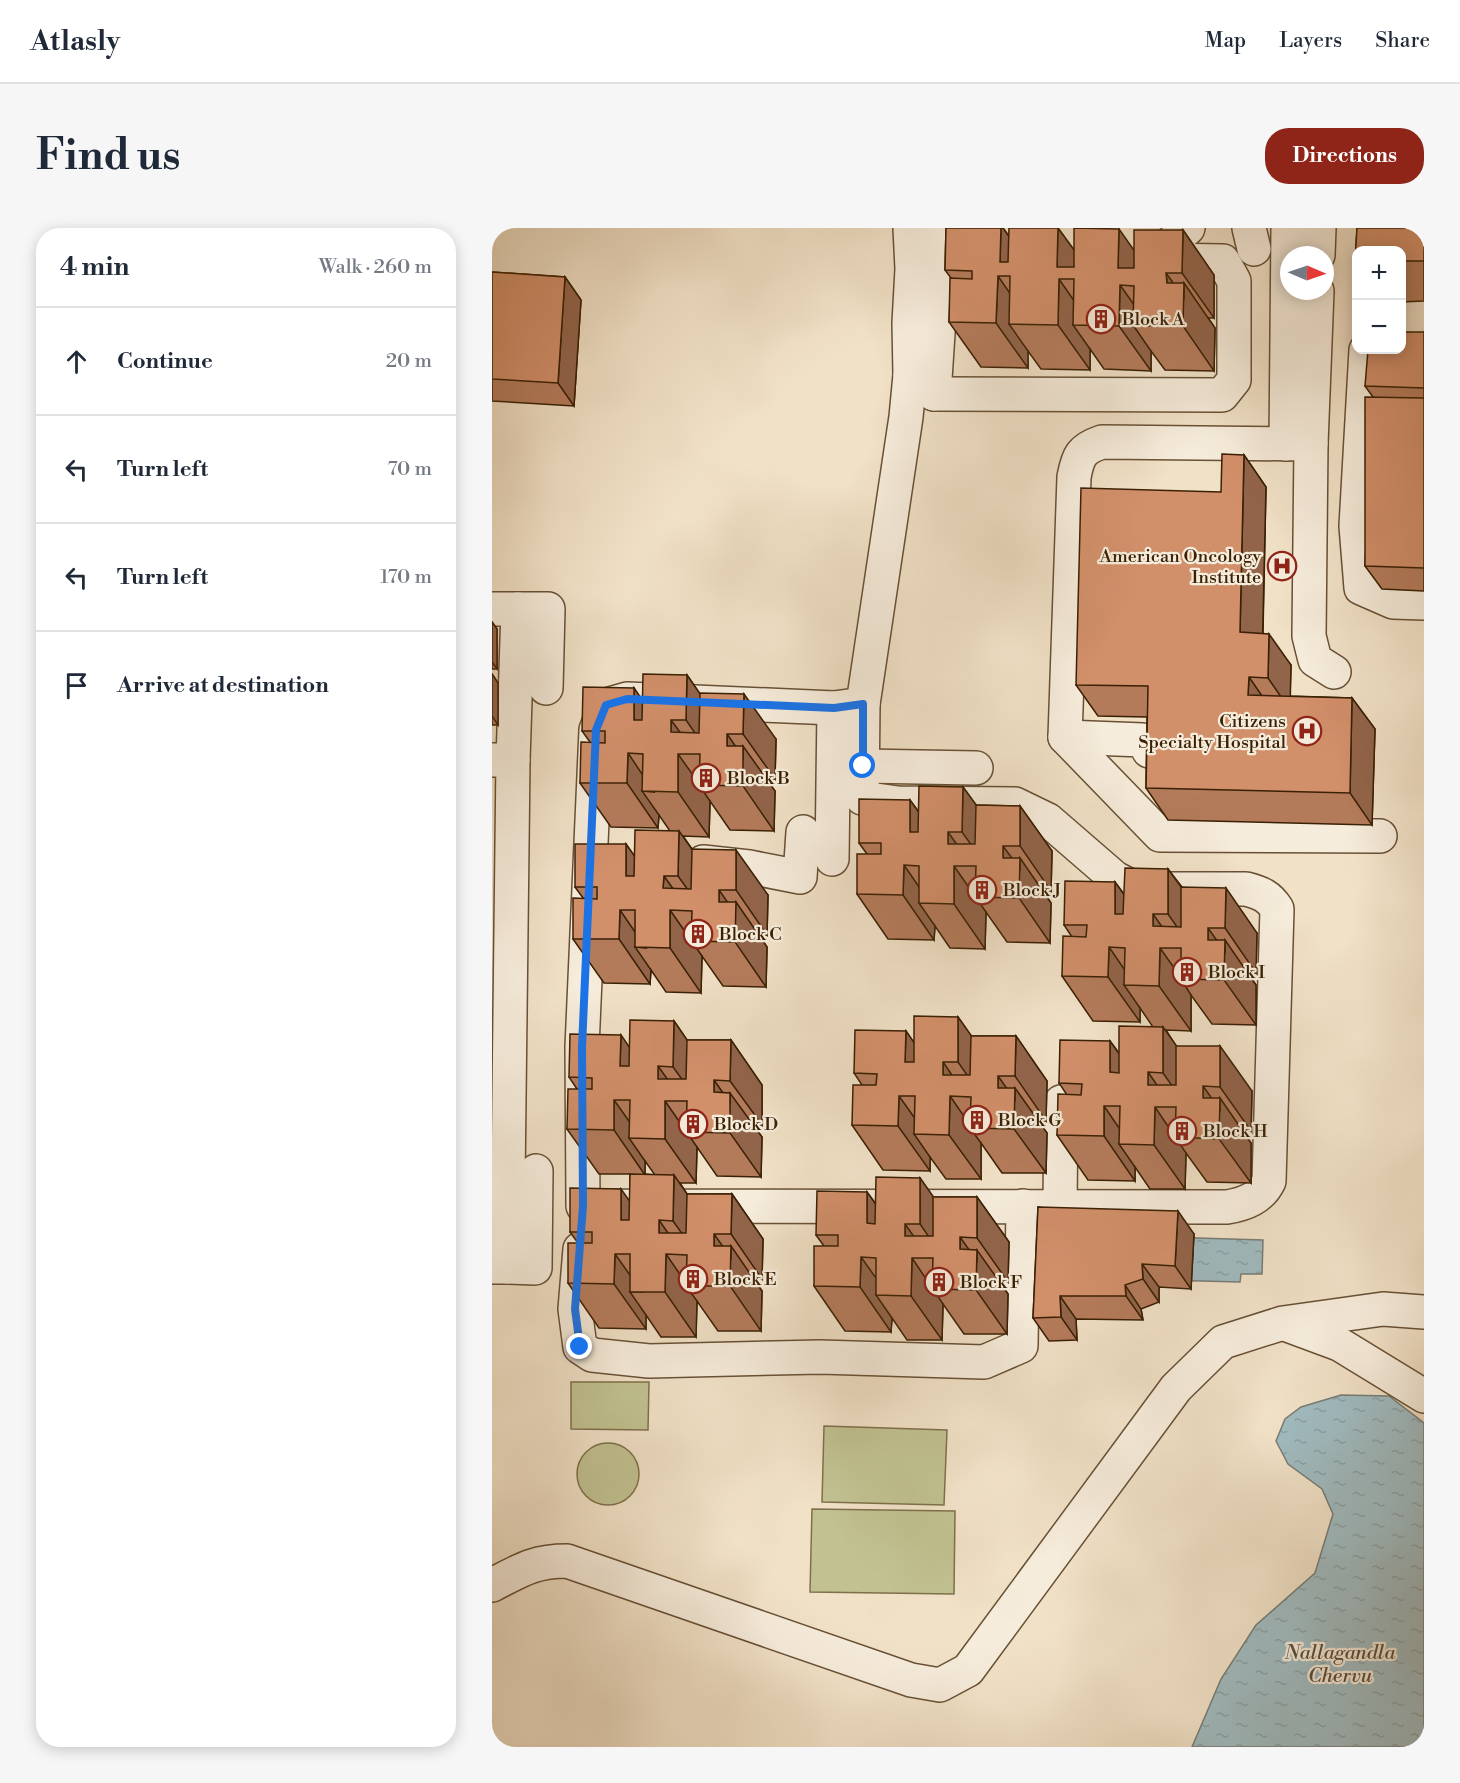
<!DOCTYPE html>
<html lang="en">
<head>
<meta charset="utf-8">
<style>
  :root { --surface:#fff; --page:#f6f6f7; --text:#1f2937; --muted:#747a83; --line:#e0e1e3; --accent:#8f2418 }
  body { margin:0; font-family:"Libre Bodoni",serif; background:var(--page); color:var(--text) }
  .controls { position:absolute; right:18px; top:18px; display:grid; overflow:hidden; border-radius:12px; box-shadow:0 3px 15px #0003 }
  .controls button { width:54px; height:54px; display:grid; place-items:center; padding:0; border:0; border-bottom:2px solid var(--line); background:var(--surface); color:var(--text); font:30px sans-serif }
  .compass { position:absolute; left:788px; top:18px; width:54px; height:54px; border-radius:50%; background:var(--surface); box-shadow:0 3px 15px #0003; rotate:92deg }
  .stop { position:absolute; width:18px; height:18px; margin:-14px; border:4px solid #1a73e8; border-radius:50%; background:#fff }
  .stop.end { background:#1a73e8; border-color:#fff; box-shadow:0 2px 6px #0008 }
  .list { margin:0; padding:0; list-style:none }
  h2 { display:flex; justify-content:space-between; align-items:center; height:78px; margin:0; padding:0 24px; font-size:26px }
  h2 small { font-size:20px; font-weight:400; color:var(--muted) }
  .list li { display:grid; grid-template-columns:39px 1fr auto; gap:18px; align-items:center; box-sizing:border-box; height:108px; padding:0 24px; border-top:2px solid var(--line) }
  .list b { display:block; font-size:22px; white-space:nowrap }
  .list em { font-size:20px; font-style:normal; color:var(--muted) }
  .icon { flex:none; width:33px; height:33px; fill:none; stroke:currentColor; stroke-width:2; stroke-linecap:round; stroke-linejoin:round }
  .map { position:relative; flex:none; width:932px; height:1519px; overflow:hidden; border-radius:24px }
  header { display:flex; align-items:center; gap:36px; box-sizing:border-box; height:84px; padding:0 30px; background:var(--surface); border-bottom:2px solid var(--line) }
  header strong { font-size:28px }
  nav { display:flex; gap:33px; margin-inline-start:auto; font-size:21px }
  .intro { display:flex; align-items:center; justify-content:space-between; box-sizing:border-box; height:144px; padding:0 36px }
  h1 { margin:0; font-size:42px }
  .button { padding:15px 27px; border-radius:24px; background:var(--accent); color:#fff; font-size:21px; font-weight:700 }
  main { display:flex; gap:36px; padding:0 36px }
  aside { flex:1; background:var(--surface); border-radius:24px; box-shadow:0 3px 15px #0003 }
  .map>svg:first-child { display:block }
</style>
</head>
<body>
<header>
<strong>Atlasly</strong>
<nav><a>Map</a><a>Layers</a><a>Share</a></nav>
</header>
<div class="intro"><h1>Find us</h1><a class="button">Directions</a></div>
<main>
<aside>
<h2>4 min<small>Walk · 260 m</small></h2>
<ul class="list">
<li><svg class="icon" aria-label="ahead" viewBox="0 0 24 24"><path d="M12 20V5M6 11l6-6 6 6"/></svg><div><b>Continue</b></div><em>20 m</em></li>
<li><svg class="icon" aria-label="left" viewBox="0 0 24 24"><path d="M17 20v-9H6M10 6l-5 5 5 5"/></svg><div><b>Turn left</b></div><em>70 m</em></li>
<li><svg class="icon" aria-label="left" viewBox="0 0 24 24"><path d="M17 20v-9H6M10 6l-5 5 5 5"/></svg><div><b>Turn left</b></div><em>170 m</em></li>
<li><svg class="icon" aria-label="arrive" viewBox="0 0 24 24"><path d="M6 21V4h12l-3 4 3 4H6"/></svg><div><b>Arrive at destination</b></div></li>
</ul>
</aside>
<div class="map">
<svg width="932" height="1519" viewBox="0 0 932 1519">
  <defs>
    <pattern id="water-ripples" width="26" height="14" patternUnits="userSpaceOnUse" patternTransform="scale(1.5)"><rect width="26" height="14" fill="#a0bbc0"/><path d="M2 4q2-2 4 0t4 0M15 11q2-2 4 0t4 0" fill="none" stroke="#8ba0a3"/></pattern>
  </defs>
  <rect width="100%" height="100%" fill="#f1e1c7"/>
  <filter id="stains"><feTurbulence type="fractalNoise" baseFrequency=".00333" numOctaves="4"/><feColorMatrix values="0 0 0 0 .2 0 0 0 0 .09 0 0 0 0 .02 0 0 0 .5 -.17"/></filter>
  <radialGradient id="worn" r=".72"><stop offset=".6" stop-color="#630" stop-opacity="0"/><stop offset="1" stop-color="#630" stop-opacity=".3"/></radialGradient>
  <!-- green -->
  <g fill="#c1c191" stroke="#7e704a" stroke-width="1.5">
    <polygon points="79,1154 157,1154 156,1202 79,1201"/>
    <polygon points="332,1198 455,1202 452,1277 330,1274"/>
    <circle cx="116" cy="1246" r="31"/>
    <polygon points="320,1281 463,1283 462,1366 318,1364"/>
  </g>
  <!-- water -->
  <g fill="url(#water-ripples)" stroke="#777d75" stroke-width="1.5">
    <polygon points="672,1009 771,1012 770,1046 749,1046 748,1054 671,1052"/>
    <polygon points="849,1167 897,1168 932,1195 932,1519 700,1519 729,1451 764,1397 823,1345 841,1286 830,1261 796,1236 784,1213 793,1191 809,1179"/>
  </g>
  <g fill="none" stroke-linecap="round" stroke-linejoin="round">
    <!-- minor casing -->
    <g stroke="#685035" stroke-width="36">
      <g id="minor">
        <polyline points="418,0 420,41 417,95 418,147 442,166 451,30 449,0"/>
        <polyline points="757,0 762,21"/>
        <polyline points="826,27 827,0"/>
        <polyline points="660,32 696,0"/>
        <polyline points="825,63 819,216 817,408 823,432 842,444"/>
        <polyline points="874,122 864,298 869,360 901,374 932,375"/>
        <polyline points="442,166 730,167 742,152 742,53 731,33 669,32"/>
        <polyline points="794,216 796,0"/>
        <path d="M 819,216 L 610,214 C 589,221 586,228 582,249 L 573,509 L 668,607 L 888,608"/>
        <polyline points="0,381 26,381 21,532 0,532"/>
        <polyline points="26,381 56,381 54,460"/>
        <path d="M 135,471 L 342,480 L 371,476 L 370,570 L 406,575 L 523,576 L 556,592 L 623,650 L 644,661 L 754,661 C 769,665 777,668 785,681 L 777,953 C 769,970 753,976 735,979 L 91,978 L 90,819 L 104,502 L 114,477 Z"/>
        <polyline points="371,476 414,189 418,147"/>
        <polyline points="573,509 651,512 657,523"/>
        <polyline points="371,538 484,540"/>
        <polyline points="340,631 342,480"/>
        <polyline points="211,634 257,639 308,649 311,604"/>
        <polyline points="568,978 569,874"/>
        <polyline points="88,1021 83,1081 88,1119 100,1127 157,1133 328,1129 492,1134 529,1118 531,978"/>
        <polyline points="0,1039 15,1039 21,532"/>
        <polyline points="15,1039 43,1040 44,943"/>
        <polyline points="793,1096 847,1116 932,1168"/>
        <path d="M 0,1357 C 29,1342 42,1333 75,1333 L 419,1452 L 448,1457 L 476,1442 L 684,1160 L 731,1114 L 791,1095 L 891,1081 L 932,1084"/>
      </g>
    </g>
    <!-- minor -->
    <use href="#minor" stroke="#f6ecdb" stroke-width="33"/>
  </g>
  <!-- wall -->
  <g fill="#b47b5b" stroke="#3a2004" stroke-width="1.5" fill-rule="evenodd">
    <polygon points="454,0 511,0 517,8 566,0 582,22 642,22 691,2 722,47 722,90 716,90 723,100 722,143 673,142 659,123 659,143 612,141 598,121 598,142 549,141 536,123 536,140 489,139 457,94 459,50 453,42"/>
    <polygon points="865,0 932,0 932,73 909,74 909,22 864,22 864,36 863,34"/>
    <polygon points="0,44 73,49 89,72 82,178 0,173"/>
    <polygon points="932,104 932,363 890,361 873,338 881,169 873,158"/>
    <polygon points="752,227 774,259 771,405 799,437 798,468 860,470 883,501 880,597 676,592 654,560 655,489 606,488 584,457 729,264"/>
    <polygon points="0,394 5,401 5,441 0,441"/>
    <polygon points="0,446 6,455 6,497 0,497"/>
    <polygon points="195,447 208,466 284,511 283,551 274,551 283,563 282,603 238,602 218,573 217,609 191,608 200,621 276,667 275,707 267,707 275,719 274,759 231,758 210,728 209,765 174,764 159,742 158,756 112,755 81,711 91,670 83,659 134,616 142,628 178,603 167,587 166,600 119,599 88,555 98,514 90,503 142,460 150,473"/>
    <polygon points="471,559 484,577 528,578 560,623 559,663 551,663 559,675 558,715 515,714 494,684 493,721 458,720 443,698 442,712 396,711 365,666 375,626 367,615 418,572 427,584"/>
    <polygon points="676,641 690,659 765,705 764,745 756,745 764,757 764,797 720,796 699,767 699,803 674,802 684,818 760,863 759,903 751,903 759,915 759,955 715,954 694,925 693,961 658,961 643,939 643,953 596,952 565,907 575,867 567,855 618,813 627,825 661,799 648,780 648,794 601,793 570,748 580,709 572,697 623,654 632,666"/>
    <polygon points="466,789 479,808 524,808 555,853 554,893 546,893 555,905 554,945 510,945 489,915 489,951 454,951 438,929 438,943 391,942 360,897 370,857 362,845 414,803 422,815"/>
    <path d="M 182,793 L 195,812 L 239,812 L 270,857 L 270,897 L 261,897 L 270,909 L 269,949 L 225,948 L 205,919 L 204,955 L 188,955 L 195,966 L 240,966 L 271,1011 L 270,1051 L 262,1051 L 270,1063 L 269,1103 L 226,1103 L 205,1073 L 204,1109 L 169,1109 L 154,1087 L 154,1101 L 107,1100 L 76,1055 L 86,1015 L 78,1004 L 138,973 L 138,946 L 107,946 L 75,901 L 85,861 L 77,849 L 138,819 ZM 153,933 L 163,947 L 153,946 Z"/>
    <polygon points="428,950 441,969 485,969 517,1014 516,1054 508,1054 516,1066 515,1106 472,1106 451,1076 450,1112 415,1112 400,1090 399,1104 353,1103 322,1058 332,1018 324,1007 375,964 384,976"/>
    <polygon points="546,979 702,1006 699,1061 667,1059 667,1074 649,1081 651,1092 584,1091 585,1112 557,1113 541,1090"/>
  </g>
  <!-- shaded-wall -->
  <g fill="#92644a" stroke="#3a2004" stroke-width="1.5">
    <polygon points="509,0 511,0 540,41 508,34"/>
    <polygon points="566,0 598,44 582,51 565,39"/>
    <polygon points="627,1 658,45 642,58 626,40"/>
    <polygon points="691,2 722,47 722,90 690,45"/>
    <polygon points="674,45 692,70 692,55 723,100 722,143 691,98 675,55"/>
    <polygon points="506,48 537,93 517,96 536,123 536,140 504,95"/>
    <polygon points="73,49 89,72 82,178 66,155"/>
    <polygon points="567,51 598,96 581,97 598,121 598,142 566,97"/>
    <polygon points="628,57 657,98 641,97 659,123 659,143 627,98"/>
    <polygon points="752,227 774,259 770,436 748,404"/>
    <polygon points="0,394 5,401 5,441 0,434"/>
    <polygon points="777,406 799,437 798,482 776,450"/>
    <polygon points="0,446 6,455 6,497 0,488"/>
    <polygon points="195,447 226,492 225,537 194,492"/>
    <polygon points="757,449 779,481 756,467"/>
    <polygon points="142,460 173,505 142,492"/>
    <polygon points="252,466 284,511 283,551 251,506"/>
    <polygon points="860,470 883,501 880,597 858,565"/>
    <polygon points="179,492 204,526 179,504"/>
    <polygon points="235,506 251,529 251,518 283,563 282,603 251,558 235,518"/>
    <polygon points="136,525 162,564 150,563 167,587 166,600 135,555"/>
    <polygon points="186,526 208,557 207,557 218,573 217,609 186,564"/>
    <polygon points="471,559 503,603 502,649 470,604"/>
    <polygon points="418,572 450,617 418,604"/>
    <polygon points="528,578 560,623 559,663 528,618"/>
    <polygon points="187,603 219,648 218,693 186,648"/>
    <polygon points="456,604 480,638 456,616"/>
    <polygon points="134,616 166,661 134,648"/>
    <polygon points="511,618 528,641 528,630 559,675 558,715 527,670 511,630"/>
    <polygon points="244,622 276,667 275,707 244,662"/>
    <polygon points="412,637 438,675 427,675 443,698 442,712 411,667"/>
    <polygon points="462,638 494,684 493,721 462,676"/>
    <polygon points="676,641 708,685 707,731 676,686"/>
    <polygon points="172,648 196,682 171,660"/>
    <polygon points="623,654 655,699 623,686"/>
    <polygon points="734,660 765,705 764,745 733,700"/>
    <polygon points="227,662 243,685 244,674 275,719 274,759 243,714 227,674"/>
    <polygon points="128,682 154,720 143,719 159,742 158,756 127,711"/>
    <polygon points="178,682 210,728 209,765 178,720"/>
    <polygon points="661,686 685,720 661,698"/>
    <polygon points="716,700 733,724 733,712 764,757 764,797 732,752 716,712"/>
    <polygon points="617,719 643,757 632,757 648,780 648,794 616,749"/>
    <polygon points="668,720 690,751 689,751 699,767 699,803 667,758"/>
    <polygon points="466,789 498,834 497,879 466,834"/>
    <polygon points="182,793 213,838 213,883 181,839"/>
    <polygon points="671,799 703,844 702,889 671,845"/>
    <polygon points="414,803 445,848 413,834"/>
    <polygon points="129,807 160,852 128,838"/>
    <polygon points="524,808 555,853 554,893 523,848"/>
    <polygon points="239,812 270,857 270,897 238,853"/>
    <polygon points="618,813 650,858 618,844"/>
    <polygon points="728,818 760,863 759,903 728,859"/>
    <polygon points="451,834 475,869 451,847"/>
    <polygon points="166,838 191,873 166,851"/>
    <polygon points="656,844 680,879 656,857"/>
    <polygon points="506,848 523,872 523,860 555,905 554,945 522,901 506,860"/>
    <polygon points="222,852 238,875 238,865 270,909 269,949 238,905 222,864"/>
    <polygon points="711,858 728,882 728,870 759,915 759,955 727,911 711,870"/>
    <polygon points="407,868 434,906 422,906 438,929 438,943 406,898"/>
    <polygon points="458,868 480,900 478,900 489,915 489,951 457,907"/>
    <polygon points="122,872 149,910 137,910 153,933 153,947 122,902"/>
    <polygon points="173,873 205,919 204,955 173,911"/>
    <polygon points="612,878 638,916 627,916 643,939 643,953 612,908"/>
    <polygon points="663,879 694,925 693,961 662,917"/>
    <polygon points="182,947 213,992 213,1038 181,993"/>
    <polygon points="428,950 460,995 459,1041 428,996"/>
    <polygon points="129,961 161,1006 129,992"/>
    <polygon points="375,964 407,1009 375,995"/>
    <polygon points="240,966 271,1011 270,1051 239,1006"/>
    <polygon points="485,969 517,1014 516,1054 485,1010"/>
    <polygon points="686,983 702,1006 699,1061 683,1038"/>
    <polygon points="167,992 191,1027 167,1005"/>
    <polygon points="413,996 437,1030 413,1008"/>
    <polygon points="222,1006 239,1030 239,1018 270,1063 269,1103 238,1058 222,1018"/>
    <polygon points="468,1009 485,1033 485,1022 516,1066 515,1106 484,1062 468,1021"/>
    <polygon points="123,1026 150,1064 138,1064 154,1087 154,1101 122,1056"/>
    <polygon points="174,1026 196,1058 194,1058 205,1073 204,1109 173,1064"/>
    <polygon points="369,1029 396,1067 384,1067 400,1090 399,1104 368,1059"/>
    <polygon points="420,1030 451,1076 450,1112 419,1068"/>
    <polygon points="650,1036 667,1059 667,1074 651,1051"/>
    <polygon points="633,1057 649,1081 651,1092 634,1068"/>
    <polygon points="568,1068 584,1091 585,1112 569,1089"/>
  </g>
  <!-- building -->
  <g fill="#d18f6a" stroke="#3a2004" stroke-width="1.5">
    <polygon points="454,0 509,0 508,34 516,34 517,0 566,0 565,39 582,39 582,0 627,1 626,40 642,40 642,2 691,2 690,45 674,45 675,55 692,55 691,98 641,97 642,58 628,57 627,98 581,97 582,51 567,51 566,97 517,96 518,48 506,48 504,95 457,94 458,50 480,51 480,43 453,42"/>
    <polygon points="865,0 932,0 932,33 909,33 909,22 864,22 864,34 863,34"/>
    <polygon points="0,44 73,49 66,155 0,151"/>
    <polygon points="909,104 932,104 932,160 873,158 876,122 909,122"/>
    <polygon points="873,169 932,170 932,340 873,338"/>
    <polygon points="730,226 752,227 748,404 777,406 776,450 757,449 756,467 860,470 858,565 654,560 656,458 584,457 589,260 729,264"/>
    <polygon points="151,446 195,447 194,492 179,492 179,504 207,505 208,465 252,466 251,506 235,506 235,518 251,518 251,558 207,557 208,526 186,526 186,564 150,563 151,526 136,525 135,555 88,555 89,514 113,515 113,503 90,503 91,459 142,460 142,492 150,492"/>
    <polygon points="427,558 471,559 470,604 456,604 456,616 483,616 484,577 528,578 528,618 511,618 511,630 528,630 527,670 483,669 484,638 462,638 462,676 427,675 427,638 412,637 411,667 365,666 365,626 389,626 389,615 367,615 367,571 418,572 418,604 426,604"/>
    <polygon points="143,602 187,603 186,648 172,648 171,660 199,661 200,621 244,622 244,662 227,662 227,674 244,674 243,714 199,713 200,683 178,682 178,720 143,719 143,682 128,682 127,711 81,711 81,670 105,671 105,659 83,659 83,616 134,616 134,648 142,648"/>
    <polygon points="633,640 676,641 676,686 661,686 661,698 689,699 689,659 734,660 733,700 716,700 716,712 733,712 732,752 689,751 689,720 668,720 667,758 632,757 633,720 617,719 616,749 570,748 571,708 594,709 595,697 572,697 573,653 623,654 623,686 631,686"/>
    <polygon points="422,788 466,789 466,834 451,834 451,847 478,847 479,808 524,808 523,848 506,848 506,860 523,860 522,901 478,900 479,869 458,868 457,907 422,906 423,868 407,868 406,898 360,897 361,857 384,857 385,846 362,845 363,802 414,803 413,834 422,834"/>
    <polygon points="138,792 182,793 181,839 166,838 166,851 194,851 195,812 239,812 238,853 222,852 222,864 238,865 238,905 194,904 195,873 173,873 173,911 137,910 138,872 122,872 122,902 75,901 76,861 100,861 100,850 77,849 78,806 129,807 128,838 137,838"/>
    <polygon points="627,798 671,799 671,845 656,844 656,857 684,857 684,818 728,818 728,859 711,858 711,870 728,870 727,911 683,909 684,879 663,879 662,917 627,916 628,878 612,878 612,908 565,907 566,866 589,867 590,856 567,855 568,812 618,813 618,844 627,845"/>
    <polygon points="138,946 182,947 181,993 167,992 167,1005 194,1005 195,966 240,966 239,1006 222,1006 222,1018 239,1018 238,1058 194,1058 195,1027 174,1026 173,1064 138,1064 138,1026 123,1026 122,1056 76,1055 76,1015 100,1015 100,1004 78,1004 78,960 129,961 129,992 137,992"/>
    <polygon points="384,949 428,950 428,996 413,996 413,1008 441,1008 441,969 485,969 485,1010 468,1009 468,1021 485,1022 484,1062 440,1061 441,1030 420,1030 419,1068 384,1067 384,1030 369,1029 368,1059 322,1058 322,1018 346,1018 346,1007 324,1007 325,963 375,964 375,995 383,996"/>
    <polygon points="546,979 686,983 683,1038 650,1036 651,1051 633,1057 634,1068 568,1068 569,1089 541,1090"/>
  </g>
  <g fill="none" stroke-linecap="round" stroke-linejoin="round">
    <!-- route -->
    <polyline stroke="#1a73e8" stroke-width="8" points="88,1119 83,1081 91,978 90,819 104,502 114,477 135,471 342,480 371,476 371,538"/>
  </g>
  <!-- icons -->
  <defs>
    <g id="building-ring" transform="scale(1.5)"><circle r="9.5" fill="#f6ecdb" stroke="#8f2418" stroke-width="1.5"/><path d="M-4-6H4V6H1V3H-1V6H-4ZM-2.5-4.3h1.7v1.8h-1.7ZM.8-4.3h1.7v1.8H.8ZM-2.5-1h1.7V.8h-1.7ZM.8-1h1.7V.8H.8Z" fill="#8f2418"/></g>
    <g id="hospital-ring" transform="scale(1.5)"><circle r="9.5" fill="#f6ecdb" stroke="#8f2418" stroke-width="1.5"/><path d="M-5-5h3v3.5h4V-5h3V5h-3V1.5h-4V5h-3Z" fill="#8f2418"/></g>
  </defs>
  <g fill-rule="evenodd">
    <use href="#building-ring" x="609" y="91"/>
    <use href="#hospital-ring" x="790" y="338"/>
    <use href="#hospital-ring" x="815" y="503"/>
    <use href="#building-ring" x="214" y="550"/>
    <use href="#building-ring" x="490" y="662"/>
    <use href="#building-ring" x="206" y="706"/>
    <use href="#building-ring" x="695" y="744"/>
    <use href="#building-ring" x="485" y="892"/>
    <use href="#building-ring" x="201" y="896"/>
    <use href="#building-ring" x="690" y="903"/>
    <use href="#building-ring" x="201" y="1051"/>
    <use href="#building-ring" x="447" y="1054"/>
  </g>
  <g text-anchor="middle" stroke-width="4.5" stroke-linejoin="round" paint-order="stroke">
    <!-- poi labels -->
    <g font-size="18" fill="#3a2004" stroke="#f6ecdb" text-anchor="start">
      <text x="630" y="97">Block A</text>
      <text x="769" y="334" text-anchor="end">American Oncology<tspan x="769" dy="21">Institute</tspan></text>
      <text x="794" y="499" text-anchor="end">Citizens<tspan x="794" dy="21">Specialty Hospital</tspan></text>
      <text x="235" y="556">Block B</text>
      <text x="511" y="668">Block J</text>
      <text x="227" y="712">Block C</text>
      <text x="716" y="750">Block I</text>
      <text x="506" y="898">Block G</text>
      <text x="222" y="902">Block D</text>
      <text x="711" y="909">Block H</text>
      <text x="222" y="1057">Block E</text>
      <text x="468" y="1060">Block F</text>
    </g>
    <!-- water labels -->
    <g font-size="20" font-style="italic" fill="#594e3c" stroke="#f6ecdb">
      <text x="848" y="1431">Nallagandla<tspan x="848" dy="23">Chervu</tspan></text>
    </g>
  </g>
  <rect width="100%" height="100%" filter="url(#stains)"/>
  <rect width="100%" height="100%" fill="url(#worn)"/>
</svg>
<div class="controls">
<button>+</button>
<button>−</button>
</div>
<svg class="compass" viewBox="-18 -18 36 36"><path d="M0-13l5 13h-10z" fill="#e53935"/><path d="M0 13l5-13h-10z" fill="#747a83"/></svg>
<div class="stop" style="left:371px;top:538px"></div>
<div class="stop end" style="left:88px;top:1119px"></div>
</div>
</main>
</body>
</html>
